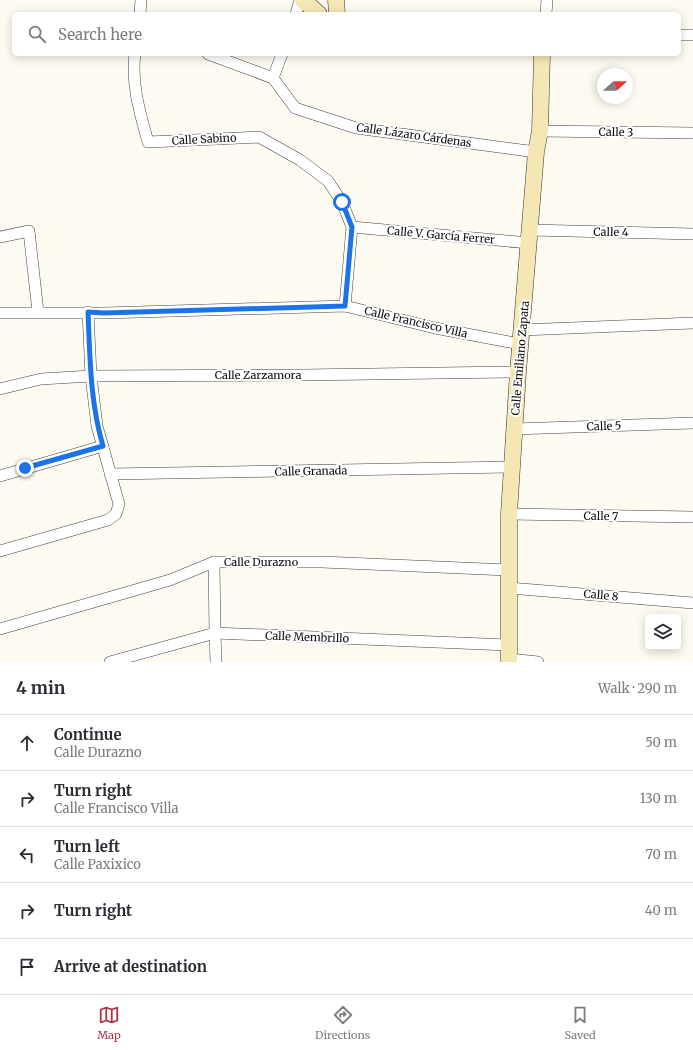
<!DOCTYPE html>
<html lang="en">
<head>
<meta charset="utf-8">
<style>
  :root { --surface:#fff; --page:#f2f2f3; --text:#2b2b33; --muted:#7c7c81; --line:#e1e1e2; --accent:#ad3749 }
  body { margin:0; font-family:Merriweather,serif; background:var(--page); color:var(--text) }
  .controls { position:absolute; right:12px; bottom:12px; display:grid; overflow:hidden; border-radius:6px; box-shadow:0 2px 10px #0003 }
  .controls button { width:36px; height:36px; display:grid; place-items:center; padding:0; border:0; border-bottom:1px solid var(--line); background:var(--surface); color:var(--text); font:20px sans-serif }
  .compass { position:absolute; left:597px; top:68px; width:36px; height:36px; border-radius:50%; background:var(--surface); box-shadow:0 2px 10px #0003; rotate:69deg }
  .stop { position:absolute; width:12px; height:12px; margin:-9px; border:3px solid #1a73e8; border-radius:50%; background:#fff }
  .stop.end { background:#1a73e8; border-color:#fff; box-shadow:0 1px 4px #0008 }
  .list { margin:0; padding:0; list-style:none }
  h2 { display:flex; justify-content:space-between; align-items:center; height:52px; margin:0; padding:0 16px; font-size:17px }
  h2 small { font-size:13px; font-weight:400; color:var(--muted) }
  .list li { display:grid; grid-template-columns:26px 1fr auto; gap:12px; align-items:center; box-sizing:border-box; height:56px; padding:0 16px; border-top:1px solid var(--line) }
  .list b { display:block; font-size:15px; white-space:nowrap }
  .list p { margin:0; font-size:13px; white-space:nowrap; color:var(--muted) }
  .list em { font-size:13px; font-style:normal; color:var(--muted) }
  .icon { flex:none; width:22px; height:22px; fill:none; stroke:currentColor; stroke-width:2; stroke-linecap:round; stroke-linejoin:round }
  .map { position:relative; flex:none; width:693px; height:662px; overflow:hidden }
  .search { position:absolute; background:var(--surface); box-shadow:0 2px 10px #0003; left:12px; right:12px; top:12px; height:44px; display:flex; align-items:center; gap:10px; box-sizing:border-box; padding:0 14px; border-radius:6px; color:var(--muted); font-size:15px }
  .sheet { height:332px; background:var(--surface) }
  nav { display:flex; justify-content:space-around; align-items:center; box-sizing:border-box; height:56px; border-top:1px solid var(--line); background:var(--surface); font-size:11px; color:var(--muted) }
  nav a { display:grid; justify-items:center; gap:2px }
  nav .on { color:var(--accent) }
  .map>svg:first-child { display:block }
</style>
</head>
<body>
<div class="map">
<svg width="693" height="662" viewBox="0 0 693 662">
  <rect width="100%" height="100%" fill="#fdfaf1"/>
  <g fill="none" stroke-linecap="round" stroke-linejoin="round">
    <!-- street casing -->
    <g stroke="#414141" stroke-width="12">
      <g id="street">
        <polyline points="140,14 141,0"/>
        <polyline points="296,14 300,0"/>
        <polyline points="546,14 547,0"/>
        <polyline points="679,35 693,35"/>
        <path d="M 135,54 C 131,84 140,113 148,142 L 259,137 L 300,160 L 328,181 L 342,202 L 352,227 L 345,306"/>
        <polyline points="208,54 273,78 295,108 356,128 536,152"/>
        <polyline points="273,78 282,54"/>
        <polyline points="540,131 693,133"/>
        <polyline points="352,227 529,243"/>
        <polyline points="530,230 693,234"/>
        <polyline points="0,237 29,231 38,312"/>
        <polyline points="0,313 104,313 345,306 435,328 520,344"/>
        <polyline points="522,330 693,323"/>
        <polyline points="0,389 41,379 91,376 302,375 518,372"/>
        <polyline points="514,429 693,423"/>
        <polyline points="110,474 512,467"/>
        <polyline points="0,476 103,446"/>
        <polyline points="509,514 693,517"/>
        <polyline points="0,551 108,520 116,514 119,504 97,426 91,376 88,312"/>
        <polyline points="214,562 215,633 216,662"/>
        <polyline points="509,588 693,603"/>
        <polyline points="0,629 170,580 214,562 322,562 508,570"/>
        <polyline points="509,659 538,662"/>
        <polyline points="110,662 215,633 508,645"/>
      </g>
    </g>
    <!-- secondary casing -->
    <g stroke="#303030" stroke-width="17">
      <g id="secondary">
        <polyline points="303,0 319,14"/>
        <polyline points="336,0 337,14"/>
        <polyline points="509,662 509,514 518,372 536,152 540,131 542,54 541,54"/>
      </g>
    </g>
    <!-- street -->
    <use href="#street" stroke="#fff" stroke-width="11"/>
    <!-- secondary -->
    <use href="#secondary" stroke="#f5e7b4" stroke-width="16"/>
  </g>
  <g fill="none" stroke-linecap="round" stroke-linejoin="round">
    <!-- route -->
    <path stroke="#1a73e8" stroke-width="5" d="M 25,468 L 103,446 C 90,402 90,357 88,312 L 104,313 L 345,306 L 352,227 L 342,202"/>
  </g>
  <g text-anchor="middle" stroke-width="4" stroke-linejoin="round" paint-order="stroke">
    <!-- street labels -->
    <g font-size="11" fill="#0e0e0e" stroke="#fff">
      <text transform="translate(616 132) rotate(1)" y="4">Calle 3</text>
      <text transform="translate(414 135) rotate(8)" y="4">Calle Lázaro Cárdenas</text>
      <text transform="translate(204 139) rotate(-3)" y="4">Calle Sabino</text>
      <text transform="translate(611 232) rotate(1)" y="4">Calle 4</text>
      <text transform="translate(441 235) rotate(5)" y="4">Calle V. García Ferrer</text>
      <text transform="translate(416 322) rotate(13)" y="4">Calle Francisco Villa</text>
      <text transform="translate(520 358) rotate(-85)" y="4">Calle Emiliano Zapata</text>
      <text x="258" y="379">Calle Zarzamora</text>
      <text transform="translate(604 426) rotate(-2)" y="4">Calle 5</text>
      <text transform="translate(311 471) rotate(-1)" y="4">Calle Granada</text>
      <text transform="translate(601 516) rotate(1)" y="4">Calle 7</text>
      <text x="261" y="566">Calle Durazno</text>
      <text transform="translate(601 595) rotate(5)" y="4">Calle 8</text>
      <text transform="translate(307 637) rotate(2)" y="4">Calle Membrillo</text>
    </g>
  </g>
</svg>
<div class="controls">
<button><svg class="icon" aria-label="layers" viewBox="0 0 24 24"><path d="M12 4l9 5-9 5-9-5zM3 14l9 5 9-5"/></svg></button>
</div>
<svg class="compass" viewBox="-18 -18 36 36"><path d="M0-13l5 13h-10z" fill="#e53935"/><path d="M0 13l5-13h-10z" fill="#7c7c81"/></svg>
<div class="stop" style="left:342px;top:202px"></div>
<div class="stop end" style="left:25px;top:468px"></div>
<div class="search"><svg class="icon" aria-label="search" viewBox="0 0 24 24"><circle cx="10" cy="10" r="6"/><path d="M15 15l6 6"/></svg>Search here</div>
</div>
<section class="sheet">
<h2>4 min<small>Walk · 290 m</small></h2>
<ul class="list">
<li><svg class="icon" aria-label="ahead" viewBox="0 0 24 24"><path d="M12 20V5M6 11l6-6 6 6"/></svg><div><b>Continue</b><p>Calle Durazno</p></div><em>50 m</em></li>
<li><svg class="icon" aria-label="right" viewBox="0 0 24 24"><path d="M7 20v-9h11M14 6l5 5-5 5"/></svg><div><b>Turn right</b><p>Calle Francisco Villa</p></div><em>130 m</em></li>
<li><svg class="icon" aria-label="left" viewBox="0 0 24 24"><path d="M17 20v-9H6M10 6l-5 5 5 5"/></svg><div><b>Turn left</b><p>Calle Paxixico</p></div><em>70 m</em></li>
<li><svg class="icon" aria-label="right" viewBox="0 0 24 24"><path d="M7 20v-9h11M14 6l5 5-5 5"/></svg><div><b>Turn right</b></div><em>40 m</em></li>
<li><svg class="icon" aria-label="arrive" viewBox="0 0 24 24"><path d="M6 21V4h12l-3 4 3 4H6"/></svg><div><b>Arrive at destination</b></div></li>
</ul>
</section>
<nav>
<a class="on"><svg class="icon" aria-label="map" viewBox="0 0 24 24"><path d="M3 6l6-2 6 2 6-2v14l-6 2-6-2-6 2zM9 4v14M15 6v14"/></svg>Map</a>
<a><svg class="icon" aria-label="directions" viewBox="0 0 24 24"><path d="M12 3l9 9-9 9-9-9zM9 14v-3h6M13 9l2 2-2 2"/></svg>Directions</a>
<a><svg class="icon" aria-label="saved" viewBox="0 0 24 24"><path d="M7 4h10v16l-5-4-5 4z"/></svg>Saved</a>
</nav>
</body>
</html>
